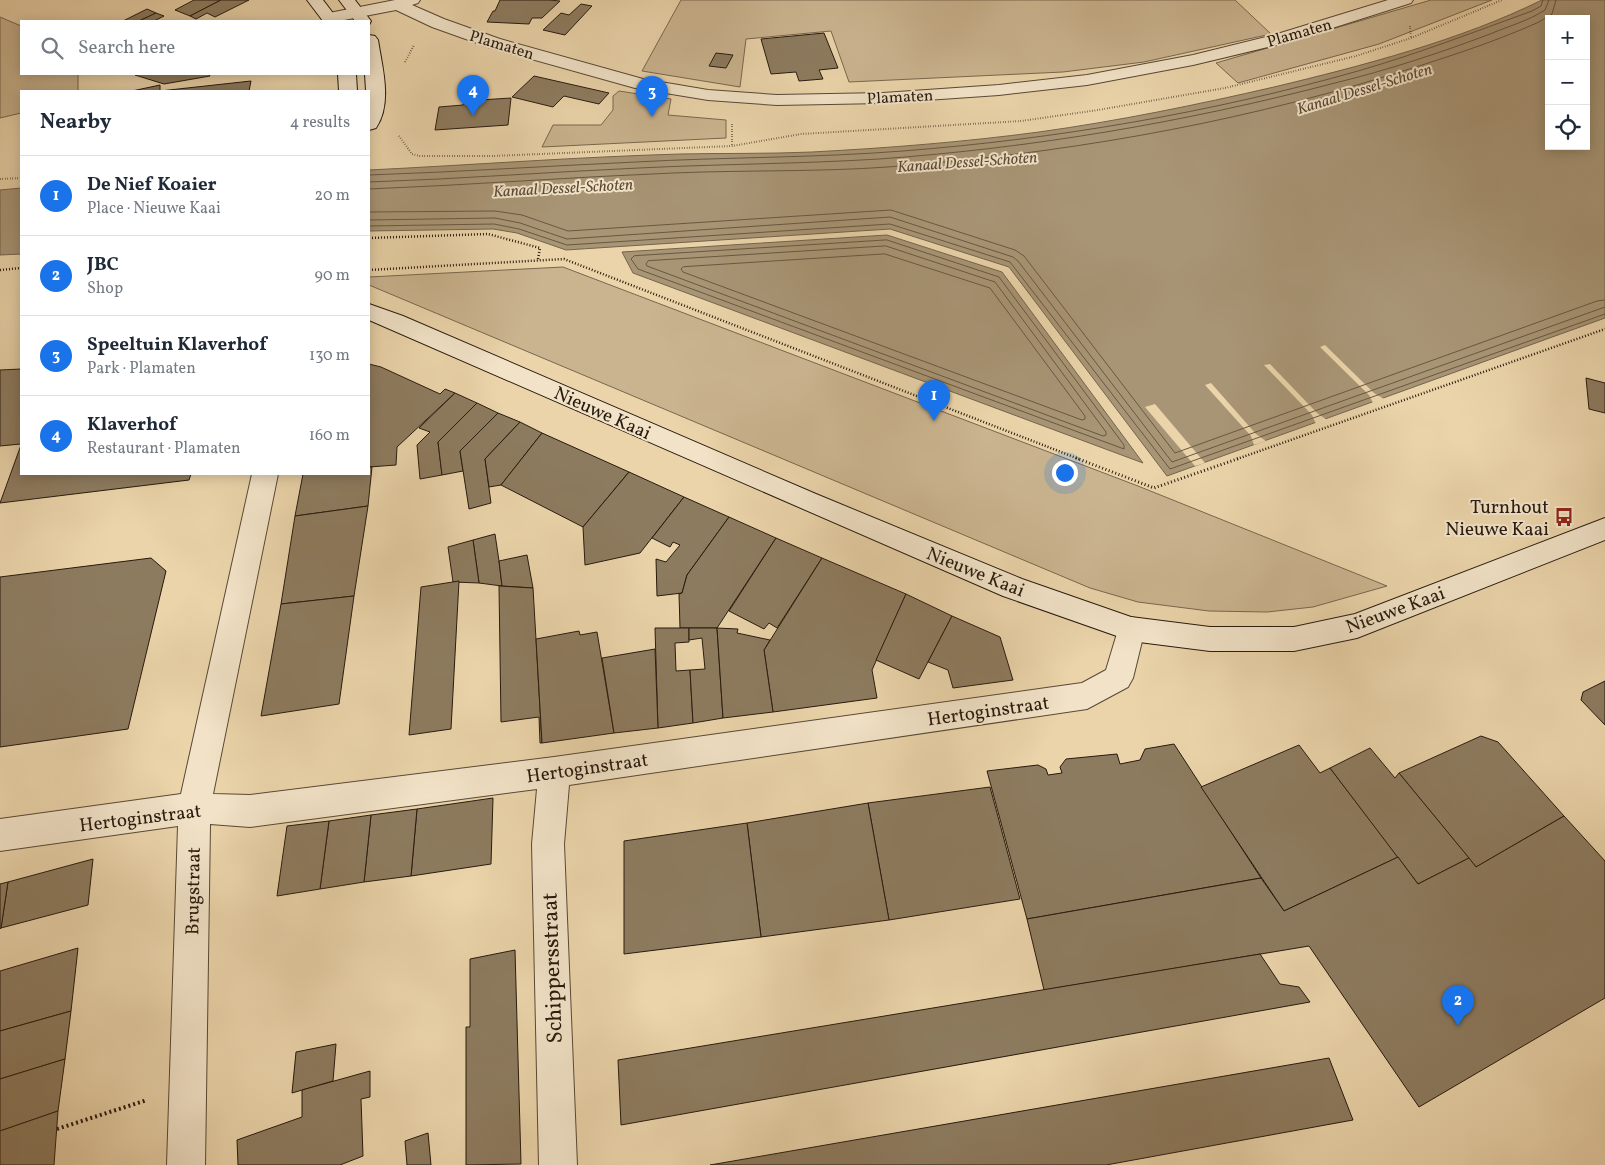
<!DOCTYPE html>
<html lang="en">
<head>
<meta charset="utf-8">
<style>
  :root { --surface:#fff; --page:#f2f2f3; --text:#1f2937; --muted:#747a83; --line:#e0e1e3; --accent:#1a73e8 }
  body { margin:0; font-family:Vollkorn,serif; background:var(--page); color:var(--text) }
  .controls { position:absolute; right:15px; top:15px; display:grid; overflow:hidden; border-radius:0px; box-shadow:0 2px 12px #0003 }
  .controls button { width:45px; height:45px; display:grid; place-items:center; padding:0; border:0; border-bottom:1px solid var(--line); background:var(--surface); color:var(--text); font:25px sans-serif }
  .you { position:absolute; left:1064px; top:472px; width:18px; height:18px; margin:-12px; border:4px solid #fff; border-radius:50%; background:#1a73e8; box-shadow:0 0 0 8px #1a73e833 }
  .badge { display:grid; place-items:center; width:32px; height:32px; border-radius:50%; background:var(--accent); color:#fff; font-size:16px; font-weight:700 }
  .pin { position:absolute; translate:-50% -41px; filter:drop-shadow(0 1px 2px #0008) }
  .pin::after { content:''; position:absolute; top:26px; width:18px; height:15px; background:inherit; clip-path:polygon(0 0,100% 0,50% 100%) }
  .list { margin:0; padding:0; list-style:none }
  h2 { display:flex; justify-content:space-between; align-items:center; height:65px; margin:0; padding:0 20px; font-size:21px }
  h2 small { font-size:16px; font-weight:400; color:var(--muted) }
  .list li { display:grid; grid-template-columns:32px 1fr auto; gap:15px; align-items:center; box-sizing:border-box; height:80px; padding:0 20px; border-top:1px solid var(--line) }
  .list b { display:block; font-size:19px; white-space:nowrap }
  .list p { margin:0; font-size:16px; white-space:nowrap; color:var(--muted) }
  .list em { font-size:16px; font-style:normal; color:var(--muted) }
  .icon { flex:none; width:28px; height:28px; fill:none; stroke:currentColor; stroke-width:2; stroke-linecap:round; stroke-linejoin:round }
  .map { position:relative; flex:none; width:1605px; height:1165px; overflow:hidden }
  .search { position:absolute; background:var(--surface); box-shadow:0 2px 12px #0003; left:20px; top:20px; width:350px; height:55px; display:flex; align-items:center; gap:12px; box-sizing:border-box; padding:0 18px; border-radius:0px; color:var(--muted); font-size:19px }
  .panel { position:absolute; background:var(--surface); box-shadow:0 2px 12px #0003; left:20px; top:90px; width:350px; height:385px; border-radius:0px }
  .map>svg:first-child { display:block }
</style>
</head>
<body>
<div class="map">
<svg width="1605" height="1165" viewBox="0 0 1605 1165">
  <rect width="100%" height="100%" fill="#ebd4aa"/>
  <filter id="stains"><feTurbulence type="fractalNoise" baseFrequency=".004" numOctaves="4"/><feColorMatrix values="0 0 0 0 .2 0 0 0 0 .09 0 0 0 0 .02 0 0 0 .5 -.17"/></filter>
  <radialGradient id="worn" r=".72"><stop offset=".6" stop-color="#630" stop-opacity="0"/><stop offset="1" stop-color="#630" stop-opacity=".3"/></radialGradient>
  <!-- green -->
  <g fill="#cab48f" stroke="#78674e">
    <polygon points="681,0 1235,0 1271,34 1144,62 1063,72 849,82 831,31 746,39 740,87 642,71"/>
    <polygon points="1431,0 1492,0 1379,44 1238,83 1216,63"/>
    <polygon points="0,17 21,26 21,74 78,74 78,91 21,91 21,113 0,118"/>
    <polygon points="619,91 671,99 668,115 726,120 726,138 542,147 553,125 601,125 613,110 613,96"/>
    <polygon points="563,267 1138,486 1387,586 1313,607 1267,612 1209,611 1138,602 1090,588 369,285 369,277"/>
  </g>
  <!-- water -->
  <g fill="#a89575" stroke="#74644c" fill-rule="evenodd">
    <path d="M 1542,0 L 1605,0 L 1605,318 L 1167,476 L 1009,267 L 890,229 L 566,250 L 517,233 L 493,229 L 369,231 L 369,170 C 472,165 576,157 680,154 C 724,153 768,154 812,152 C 888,148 964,142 1039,132 C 1118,121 1196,105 1274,87 C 1362,66 1461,40 1542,0 ZM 1549,19 L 1586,19 L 1586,146 L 1549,146 Z"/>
    <polygon points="21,188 21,254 0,255 0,190"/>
    <polygon points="887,235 1002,272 1143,463 633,273 622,252"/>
  </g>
  <!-- pier -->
  <g fill="#ebd4aa">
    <polygon points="1325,345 1374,393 1384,399 1373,403 1369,395 1320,347"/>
    <polygon points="1270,364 1317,413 1327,420 1316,424 1312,415 1264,365"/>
    <polygon points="1211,383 1256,434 1266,441 1254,445 1251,436 1205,385"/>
    <polygon points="1155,404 1205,463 1195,466 1145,407"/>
  </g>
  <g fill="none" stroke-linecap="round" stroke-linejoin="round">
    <!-- shore -->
    <g stroke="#685842" stroke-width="1">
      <path d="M 369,175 C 458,172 547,166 636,162 C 725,157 814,158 903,151 C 1056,139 1210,113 1358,71 C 1417,54 1474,32 1532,11 L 1541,6 L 1543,0"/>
      <path d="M 369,182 C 459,179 549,172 639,168 C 719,164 799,164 879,159 C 1033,148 1186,122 1335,83 C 1388,70 1440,53 1490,34 C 1509,26 1528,21 1545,10 L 1549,0"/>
      <path d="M 369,189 C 471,185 572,177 673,173 C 745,170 817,172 888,167 C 1057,154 1225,126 1387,76 C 1438,60 1490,44 1539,22 L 1552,14 L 1556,0"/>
      <polyline points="369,212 495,211 522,215 568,231 891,210 1015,250 1024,256 1175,453 1597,301 1605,300"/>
      <polyline points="369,220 495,218 520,223 567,239 890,217 1013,257 1018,261 1172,462 1605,307"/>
      <polyline points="369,226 494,224 519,229 567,245 890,224 1010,262 1170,469 1605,314"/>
      <polygon points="887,240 999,277 1124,445 1124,449 638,269 631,259 634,256"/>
      <polygon points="886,246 995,282 1106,432 1106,435 1103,436 647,266 646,264 648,261"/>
      <polygon points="885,254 990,288 1085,416 1085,419 1082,420 683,272 681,269 683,267"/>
    </g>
  </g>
  <!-- building -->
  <g fill="#8d7b5f" stroke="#271a0e">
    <polygon points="194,0 221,0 190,16 175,10"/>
    <polygon points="221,0 249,0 215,17 207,13 196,19 190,16"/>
    <polygon points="500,0 549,0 560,1 542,18 532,18 529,24 487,22 493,11 495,11"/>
    <polygon points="581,4 592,6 565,35 543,30 561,13 569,15"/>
    <polygon points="147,9 156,13 139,21 123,21"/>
    <polygon points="156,13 164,16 154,21 139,21"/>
    <polygon points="824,33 838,68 819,70 823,79 799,81 796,72 771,74 761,39"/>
    <polygon points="716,53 733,55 726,68 709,66"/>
    <polygon points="138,74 209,74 210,76 164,84 135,75"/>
    <polygon points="534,76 609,93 599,104 564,96 553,107 512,97"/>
    <polygon points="251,81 249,91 132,91 160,85 160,91"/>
    <polygon points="511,98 508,125 435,130 439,107 463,105 464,101"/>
    <polygon points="369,364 381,367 440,394 445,389 455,393 397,447 396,465 369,467"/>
    <polygon points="21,369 21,444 0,446 0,370"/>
    <polygon points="1586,378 1605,383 1605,413 1589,409"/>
    <polygon points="455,393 477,403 438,442 442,475 420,479 417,445 430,432 419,428"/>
    <polygon points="477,403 498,413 460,451 463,471 442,475 438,442"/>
    <polygon points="498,413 520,422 485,459 491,503 469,509 460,451"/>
    <polygon points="520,422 542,433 501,485 489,487 485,459"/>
    <polygon points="542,433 629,472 583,527 501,485"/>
    <polygon points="21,445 21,474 191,474 189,480 0,503"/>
    <polygon points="369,467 372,467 368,506 295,516 303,474 369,474"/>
    <polygon points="629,472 684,497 640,553 585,565 583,527"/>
    <polygon points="684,497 729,517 687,575 682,593 657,596 656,559 666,562 680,545 673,542 670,547 652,538"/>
    <polygon points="368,506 354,596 281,604 295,516"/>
    <polygon points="729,517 776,538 717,628 680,628 679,594 682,593 687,575"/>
    <polygon points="495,534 499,561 502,586 479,583 473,540"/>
    <polygon points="776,538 822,558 777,628 769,623 764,629 729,611"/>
    <polygon points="473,540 479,583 453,582 448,547"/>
    <polygon points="527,555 533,588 502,586 499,561"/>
    <polygon points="151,558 166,571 128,729 0,747 0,577"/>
    <polygon points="822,558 906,594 872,670 877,698 773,712 764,650"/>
    <polygon points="459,581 451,729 409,735 421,587"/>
    <polygon points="499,586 533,588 542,743 540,743 539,717 501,722"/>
    <polygon points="906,594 952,616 919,679 876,660"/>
    <polygon points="354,596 339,704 261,716 281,604"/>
    <polygon points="952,616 1000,637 1013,680 953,688 948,670 928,662"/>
    <polygon points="655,628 689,628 689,642 675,643 676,671 690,670 693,723 658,728"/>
    <polygon points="689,628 717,628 723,718 693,723 690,670 705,669 702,638 689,640"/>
    <polygon points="717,628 738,629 737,633 770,640 764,650 773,712 723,718"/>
    <polygon points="579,631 580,635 597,632 614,733 542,743 536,639"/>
    <polygon points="655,649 658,728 614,733 602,658"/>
    <polygon points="1605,681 1605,725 1581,700 1583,692"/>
    <polygon points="1481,736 1498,742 1564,816 1476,867 1399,773"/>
    <polygon points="1174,744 1261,878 1027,919 987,771 1038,765 1046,769 1048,775 1062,773 1060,767 1066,759 1117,754 1120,764 1140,760 1145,749"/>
    <polygon points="1299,745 1320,773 1330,768 1398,857 1284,911 1201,787"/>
    <polygon points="1370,748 1395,778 1399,773 1469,858 1418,884 1330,768"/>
    <polygon points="990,787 1020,899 889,920 868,803"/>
    <polygon points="493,798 491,864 411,876 417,809"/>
    <polygon points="868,803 889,920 761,937 747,823"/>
    <polygon points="417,809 411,876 364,882 371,815"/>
    <polygon points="371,815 364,882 320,889 329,821"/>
    <polygon points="1564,816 1605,861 1605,998 1419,1107 1309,946 1044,990 1027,919 1261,878 1284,911 1398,857 1418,884 1469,858 1476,867"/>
    <polygon points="329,821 320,889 277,896 287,826"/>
    <polygon points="747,823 761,937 624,954 624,841"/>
    <polygon points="93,859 88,905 1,928 8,882"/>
    <polygon points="8,882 1,928 0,929 0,884"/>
    <polygon points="78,948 71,1011 0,1031 0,971"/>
    <polygon points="515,950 521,1164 466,1165 466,1027 470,1027 470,959"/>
    <polygon points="1260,954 1280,984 1299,987 1310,1002 621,1125 618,1060"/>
    <polygon points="71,1011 65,1059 0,1079 0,1031"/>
    <polygon points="336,1044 333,1081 292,1093 296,1052"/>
    <polygon points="1329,1058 1353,1120 1106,1165 710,1165"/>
    <polygon points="65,1059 58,1111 0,1131 0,1079"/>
    <polygon points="370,1071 370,1097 361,1099 363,1156 340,1165 238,1165 237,1140 302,1117 302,1090"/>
    <polygon points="58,1111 54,1165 0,1165 0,1131"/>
    <polygon points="428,1133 431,1165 407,1165 405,1141"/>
  </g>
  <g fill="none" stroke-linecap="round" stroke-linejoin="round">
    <!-- street casing -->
    <g stroke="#584835" stroke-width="2">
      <g id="street">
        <polygon points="395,0 420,0 418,3 412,5 444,19 500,39 643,79 708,90 777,95 883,93 999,85 1087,75 1193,55 1274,35 1388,0 1413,0 1411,3 1285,43 1193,65 1087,85 999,95 883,103 777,105 708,100 635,88 488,47 432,27 396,10 339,21 323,21 321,18 323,14 329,13"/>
        <polygon points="252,474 278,474 213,794 250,795 554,757 1082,683 1106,670 1121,620 1131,617 1141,620 1145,629 1133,678 1128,687 1087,709 569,785 564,844 577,1165 539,1165 532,844 537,789 250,827 210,824 205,1165 167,1165 178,826 0,851 0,819 181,794"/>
      </g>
    </g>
    <!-- secondary casing -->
    <g stroke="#271a0e" stroke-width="2">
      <g id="secondary">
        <polygon points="307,0 323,0 339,21 323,21"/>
        <polygon points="339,0 355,0 371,21 369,25 369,21 355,21"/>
        <path d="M 369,35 L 375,36 L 378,40 C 382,67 393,103 376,128 L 369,130 L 369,91 L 366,91 L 365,74 L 369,74 Z"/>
        <polygon points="338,74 356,74 357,91 339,91"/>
        <polygon points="369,304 403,316 816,494 1022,579 1131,617 1210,627 1294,627 1355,614 1605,518 1605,540 1357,638 1294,651 1210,651 1131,641 1003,596 369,320"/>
      </g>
    </g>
    <!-- path-far3 -->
    <g stroke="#271a0e" stroke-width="2" stroke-dasharray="0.5 2" stroke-linecap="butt">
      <polyline points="1410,26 1411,38"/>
      <polyline points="405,62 414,45"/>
      <polyline points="732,124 732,146"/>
      <polyline points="399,136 412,154 420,156 493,156 732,146 801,134 1021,121 1098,110 1225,88 1356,56 1411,38 1502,0"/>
      <polyline points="0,179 21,178"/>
    </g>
    <!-- path-far2 -->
    <g stroke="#271a0e" stroke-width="2.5" stroke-dasharray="1 2" stroke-linecap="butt">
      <polyline points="369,238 488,234 540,248 538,259"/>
      <polyline points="0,270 21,268"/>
      <polyline points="369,270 564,259 1079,459"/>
      <polyline points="1237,459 1605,329"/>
    </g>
    <!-- path-far1 -->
    <polyline stroke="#271a0e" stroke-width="3" stroke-dasharray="1 2.5" stroke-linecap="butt" points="1076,458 1154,488 1240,458"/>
    <!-- path -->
    <polyline stroke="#271a0e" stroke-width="4" stroke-dasharray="2 3" stroke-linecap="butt" points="57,1129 147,1100"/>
    <!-- street -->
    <use href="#street" fill="#f2e3c8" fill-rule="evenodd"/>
    <!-- secondary -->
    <use href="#secondary" fill="#f2e3c8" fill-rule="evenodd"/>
  </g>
  <!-- icons -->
  <defs>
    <g id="bus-bare" transform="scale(1.5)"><path d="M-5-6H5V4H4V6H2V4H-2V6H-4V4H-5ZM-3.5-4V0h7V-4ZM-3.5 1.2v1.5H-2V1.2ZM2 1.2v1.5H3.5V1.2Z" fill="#8f2418" stroke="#f2e3c8" stroke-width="2.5" paint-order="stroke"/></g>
  </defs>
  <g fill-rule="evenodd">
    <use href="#bus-bare" x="1564" y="517"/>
  </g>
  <g text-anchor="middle" stroke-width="4" stroke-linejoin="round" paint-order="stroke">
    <!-- far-street labels -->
    <g font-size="16" fill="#271a0e" stroke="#f2e3c8">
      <text transform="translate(1299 32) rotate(-16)" y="6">Plamaten</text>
      <text transform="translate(502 44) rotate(17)" y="6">Plamaten</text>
      <text transform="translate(900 96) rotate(-3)" y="6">Plamaten</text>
    </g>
    <!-- far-water labels -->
    <g font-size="16" font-style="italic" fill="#5b4b37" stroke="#f2e3c8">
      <text transform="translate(1364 88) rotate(-17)" y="6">Kanaal Dessel-Schoten</text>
      <text transform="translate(967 161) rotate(-4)" y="6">Kanaal Dessel-Schoten</text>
      <text transform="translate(563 187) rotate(-3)" y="6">Kanaal Dessel-Schoten</text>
    </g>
    <!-- street labels -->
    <g font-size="19" fill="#271a0e" stroke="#f2e3c8">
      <text transform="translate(603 412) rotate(24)" y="7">Nieuwe Kaai</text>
      <text transform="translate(976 571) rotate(22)" y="7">Nieuwe Kaai</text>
      <text transform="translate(1395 609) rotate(-20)" y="7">Nieuwe Kaai</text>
      <text transform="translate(988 710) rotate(-8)" y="7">Hertoginstraat</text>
      <text transform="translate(587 767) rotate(-8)" y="7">Hertoginstraat</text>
      <text transform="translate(140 817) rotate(-7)" y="7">Hertoginstraat</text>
      <text transform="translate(192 891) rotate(-89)" y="7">Brugstraat</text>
    </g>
    <!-- poi labels -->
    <g font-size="19" fill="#271a0e" stroke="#f2e3c8" text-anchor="end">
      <text x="1549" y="513">Turnhout<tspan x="1549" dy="22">Nieuwe Kaai</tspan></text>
    </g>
    <!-- near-street labels -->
    <g font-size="22" fill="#271a0e" stroke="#f2e3c8">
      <text transform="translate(551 968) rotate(-92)" y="8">Schippersstraat</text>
    </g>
  </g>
  <rect width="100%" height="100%" filter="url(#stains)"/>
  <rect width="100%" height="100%" fill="url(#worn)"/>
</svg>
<div class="controls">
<button>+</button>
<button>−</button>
<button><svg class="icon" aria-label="locate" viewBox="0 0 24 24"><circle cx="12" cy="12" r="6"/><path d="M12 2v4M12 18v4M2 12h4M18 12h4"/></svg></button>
</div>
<div class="you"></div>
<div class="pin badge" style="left:934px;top:421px">1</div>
<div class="pin badge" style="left:1458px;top:1026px">2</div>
<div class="pin badge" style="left:652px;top:117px">3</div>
<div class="pin badge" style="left:473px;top:116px">4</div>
<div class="search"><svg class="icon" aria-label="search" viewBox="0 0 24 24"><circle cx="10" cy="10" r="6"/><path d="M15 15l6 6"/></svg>Search here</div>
<section class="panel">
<h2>Nearby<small>4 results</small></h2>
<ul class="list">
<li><span class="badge">1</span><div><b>De Nief Koaier</b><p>Place · Nieuwe Kaai</p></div><em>20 m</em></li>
<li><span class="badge">2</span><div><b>JBC</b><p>Shop</p></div><em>90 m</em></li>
<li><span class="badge">3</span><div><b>Speeltuin Klaverhof</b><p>Park · Plamaten</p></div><em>130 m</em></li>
<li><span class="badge">4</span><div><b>Klaverhof</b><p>Restaurant · Plamaten</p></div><em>160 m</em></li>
</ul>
</section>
</div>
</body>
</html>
